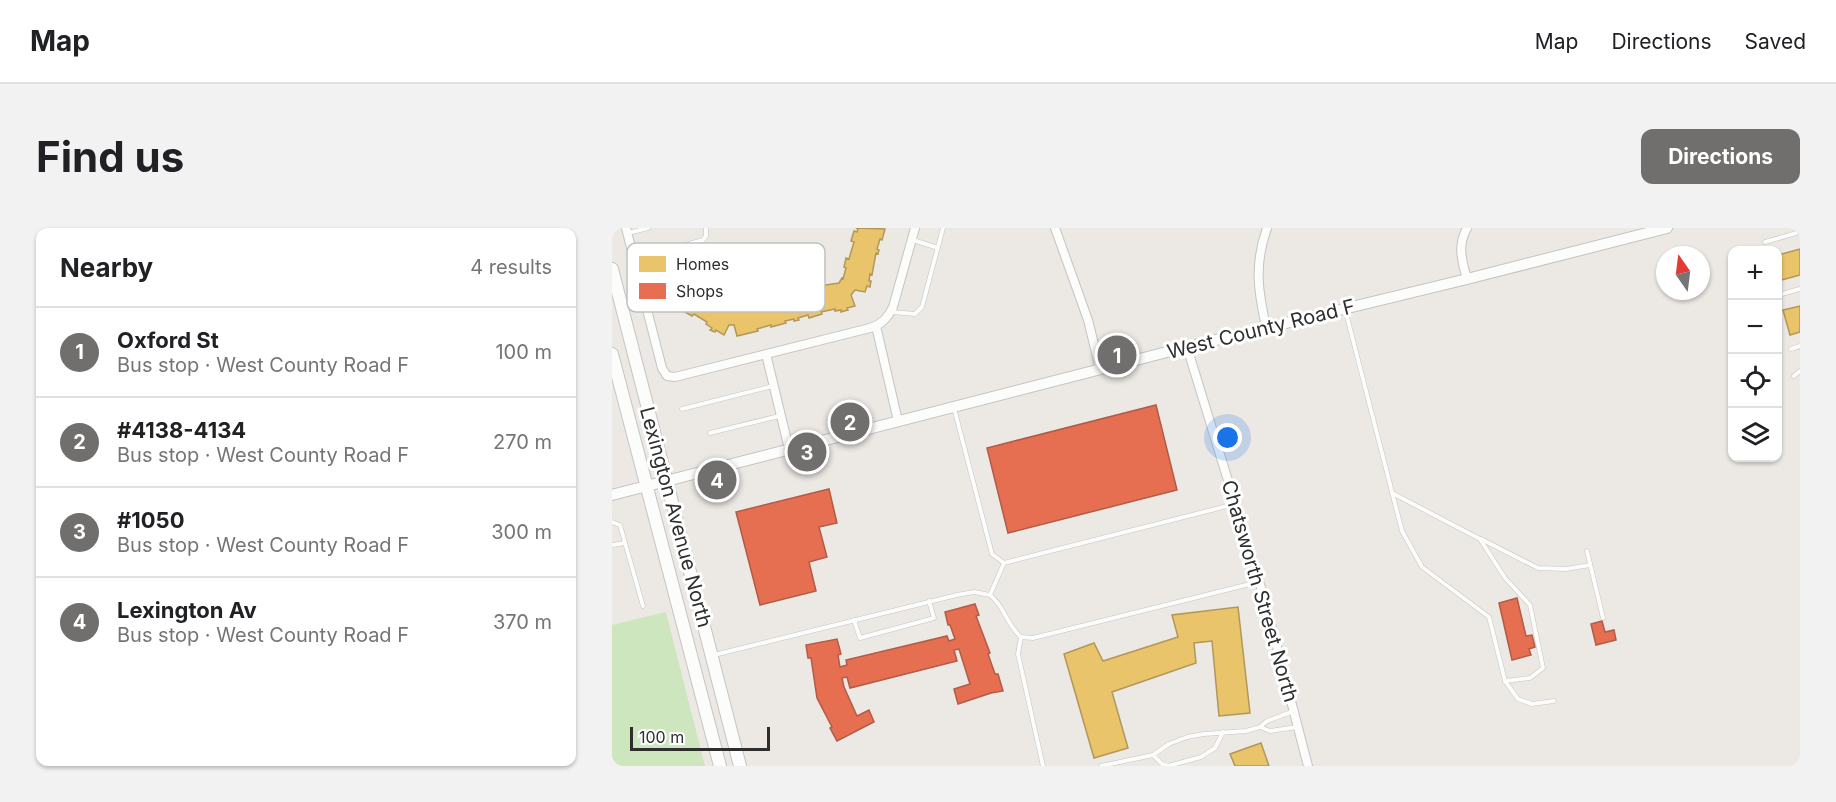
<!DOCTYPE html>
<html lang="en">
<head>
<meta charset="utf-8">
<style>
  :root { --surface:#fff; --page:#f2f2f2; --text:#202124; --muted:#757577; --line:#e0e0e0; --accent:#706f6e }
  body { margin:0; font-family:Inter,sans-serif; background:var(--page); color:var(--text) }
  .controls { position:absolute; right:18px; top:18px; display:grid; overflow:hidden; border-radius:12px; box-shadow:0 2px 4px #0004 }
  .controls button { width:54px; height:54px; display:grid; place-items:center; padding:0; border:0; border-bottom:2px solid var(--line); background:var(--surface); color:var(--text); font:30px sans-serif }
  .compass { position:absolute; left:1044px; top:18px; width:54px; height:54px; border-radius:50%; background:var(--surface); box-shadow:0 2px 4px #0004; rotate:346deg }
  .scale { position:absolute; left:18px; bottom:15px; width:140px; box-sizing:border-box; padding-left:6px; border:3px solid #2e2e2e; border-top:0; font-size:16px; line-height:21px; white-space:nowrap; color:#2e2e2e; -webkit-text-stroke:4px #fff; paint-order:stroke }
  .you { position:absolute; left:616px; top:210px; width:21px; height:21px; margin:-15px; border:4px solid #fff; border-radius:50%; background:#1a73e8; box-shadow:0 0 0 9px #1a73e833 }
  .badge { display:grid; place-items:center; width:39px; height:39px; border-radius:50%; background:var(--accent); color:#fff; font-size:20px; font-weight:700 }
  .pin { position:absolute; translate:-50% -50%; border:3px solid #fff; box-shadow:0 2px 6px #0006 }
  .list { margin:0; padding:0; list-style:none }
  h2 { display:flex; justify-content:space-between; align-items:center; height:78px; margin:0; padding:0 24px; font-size:26px }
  h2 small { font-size:20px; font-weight:400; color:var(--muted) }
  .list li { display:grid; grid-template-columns:39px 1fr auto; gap:18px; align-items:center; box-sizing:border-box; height:90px; padding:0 24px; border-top:2px solid var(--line) }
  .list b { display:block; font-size:22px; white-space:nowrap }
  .list p { margin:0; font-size:20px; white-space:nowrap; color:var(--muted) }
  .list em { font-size:20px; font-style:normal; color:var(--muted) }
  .icon { flex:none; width:33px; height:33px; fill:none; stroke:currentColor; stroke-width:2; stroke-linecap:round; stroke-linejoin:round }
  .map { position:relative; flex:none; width:1188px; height:538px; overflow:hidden; border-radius:12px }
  header { display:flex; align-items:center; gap:36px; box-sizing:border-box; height:84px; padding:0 30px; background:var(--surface); border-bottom:2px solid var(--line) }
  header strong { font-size:28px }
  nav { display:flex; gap:33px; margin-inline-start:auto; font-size:21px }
  .intro { display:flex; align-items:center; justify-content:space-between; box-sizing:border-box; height:144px; padding:0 36px }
  h1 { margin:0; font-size:42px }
  .button { padding:15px 27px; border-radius:12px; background:var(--accent); color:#fff; font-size:21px; font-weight:700 }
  main { display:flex; gap:36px; padding:0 36px }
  aside { flex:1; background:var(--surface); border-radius:12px; box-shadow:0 2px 4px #0004 }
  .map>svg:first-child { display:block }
</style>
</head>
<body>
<header>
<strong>Map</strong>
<nav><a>Map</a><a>Directions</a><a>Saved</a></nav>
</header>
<div class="intro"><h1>Find us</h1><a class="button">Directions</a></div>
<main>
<aside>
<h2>Nearby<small>4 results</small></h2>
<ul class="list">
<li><span class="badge">1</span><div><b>Oxford St</b><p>Bus stop · West County Road F</p></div><em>100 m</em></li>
<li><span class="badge">2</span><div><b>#4138-4134</b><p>Bus stop · West County Road F</p></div><em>270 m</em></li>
<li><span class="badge">3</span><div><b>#1050</b><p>Bus stop · West County Road F</p></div><em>300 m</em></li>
<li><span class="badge">4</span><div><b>Lexington Av</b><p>Bus stop · West County Road F</p></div><em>370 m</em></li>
</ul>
</aside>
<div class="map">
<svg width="1188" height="538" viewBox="0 0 1188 538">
  <rect width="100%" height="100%" fill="#ece8e4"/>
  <!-- green -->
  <polygon fill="#cee6be" points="54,384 93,538 0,538 0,397"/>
  <!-- homes -->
  <g fill="#e9c46a" stroke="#b19758" stroke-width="1.5">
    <polygon points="244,0 273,1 270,12 268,11 265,21 267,22 266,26 264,25 260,47 258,46 257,53 259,53 258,59 255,58 253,64 243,62 239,67 243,78 235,80 236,82 229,84 229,82 223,83 223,81 209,84 210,86 197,90 196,87 186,90 187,92 182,93 182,91 173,93 174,95 159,99 159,97 145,101 146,103 125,108 122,97 117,97 112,107 104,102 103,104 98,102 100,100 94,96 95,94 82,86 80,88 71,83 72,80 67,77 65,79 60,77 62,74 53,69 49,75 45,72 46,70 40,66 56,40 74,54 76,51 86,58 84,60 89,63 90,62 99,69 100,67 121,82 136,78 135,75 146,72 147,75 162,71 161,69 167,67 167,70 171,69 171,66 182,64 182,66 186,65 185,63 191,61 192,64 207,60 206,58 227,55 230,50 231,51 234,40 232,39 234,30 237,31 242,14 239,13 242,3 245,4 246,1"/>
    <polygon points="1188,21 1188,47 1166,53 1166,27"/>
    <polygon points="1188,78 1188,104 1178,107 1171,82"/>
    <polygon points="626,379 638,485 607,488 600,413 582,415 584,435 500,464 516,520 482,530 452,426 482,415 491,433 566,409 560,387"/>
    <polygon points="649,515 657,538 623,538 618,526"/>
  </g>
  <!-- shops -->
  <g fill="#e76f51" stroke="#b05c46" stroke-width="1.5">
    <polygon points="544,177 565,262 396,305 375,220"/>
    <polygon points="217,261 225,295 207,299 215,329 197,334 204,363 148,377 124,284"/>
    <polygon points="905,370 914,408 920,407 923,419 917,421 919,427 900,432 887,375"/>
    <polygon points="363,376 367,387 364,388 378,425 376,426 383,446 386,446 391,463 379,465 346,476 342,461 358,456 347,421 342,422 345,433 238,460 235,449 230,450 232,459 245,488 257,482 262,494 225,513 218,500 220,499 205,470 199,430 196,430 194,417 225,411 229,426 226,427 228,439 235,437 234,432 335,408 337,413 343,411 338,397 336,397 333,384"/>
    <polygon points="990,393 993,404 1002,402 1004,412 984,417 979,396"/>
  </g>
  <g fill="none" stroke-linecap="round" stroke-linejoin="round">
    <!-- service casing -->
    <g stroke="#c5c4c5" stroke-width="5">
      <g id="service">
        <polyline points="16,5 36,0"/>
        <polyline points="301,12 326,20"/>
        <polyline points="1153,14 1188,4"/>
        <polyline points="23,31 91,12 94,8 94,0"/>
        <polyline points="1166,67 1188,61"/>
        <polyline points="733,81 790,303 810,339 877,389 893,453 906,471 920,476 942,473"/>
        <polyline points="280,84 303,86 310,79 331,0"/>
        <polyline points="1179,121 1188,118"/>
        <polyline points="1182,148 1188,143"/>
        <polyline points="342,180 380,326 392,335"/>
        <polyline points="70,181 161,158"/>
        <polyline points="98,205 167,188"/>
        <polyline points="780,265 868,311 893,350 918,377 931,440 918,450 893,453"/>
        <polyline points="0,294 8,297 31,378"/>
        <polyline points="869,311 926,340 954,341 978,337"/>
        <polyline points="0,317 13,315"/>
        <polyline points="975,323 991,390"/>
        <polyline points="242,392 248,410 322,390 317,373"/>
        <polyline points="409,409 421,410 646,354"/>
        <polyline points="102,427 345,367 362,364 378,367"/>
        <polyline points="648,499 658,503 685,499"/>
        <polyline points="541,527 550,536 556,538 589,529 603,520 611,504"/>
        <path d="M 431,538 L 406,426 L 409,409 C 393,395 394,380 378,367 L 392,335 L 623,276"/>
        <polyline points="489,538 541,527 557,516 575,509 592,506 634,503 648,499 655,493 682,483"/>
      </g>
    </g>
    <!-- minor casing -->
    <g stroke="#c5c4c5" stroke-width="10">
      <g id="minor">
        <path d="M 14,0 L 50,140 L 55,148 L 63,149 L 258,100 C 269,97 276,90 281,79 L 303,0"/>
        <polyline points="443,0 476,92 488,141"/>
        <path d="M 855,51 C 850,33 845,18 855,0"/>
        <polyline points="264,98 286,193"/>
        <path d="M 654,99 C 646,62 642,37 655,0"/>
        <polyline points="575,119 653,373 696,538"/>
        <polyline points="154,126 177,221"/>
      </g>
    </g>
    <!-- tertiary casing -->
    <g stroke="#c5c4c5" stroke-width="12">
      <polyline id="tertiary" points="0,267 555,124 855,51 1055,0"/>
    </g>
    <!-- secondary casing -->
    <g stroke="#c5c4c5" stroke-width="14">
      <g id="secondary">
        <polyline points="0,41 128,538"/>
        <polyline points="0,126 108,538"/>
      </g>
    </g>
    <!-- service -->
    <use href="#service" stroke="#fcfcfb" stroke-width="4"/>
    <!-- minor -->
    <use href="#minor" stroke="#fcfcfb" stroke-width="8"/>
    <!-- tertiary -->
    <use href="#tertiary" stroke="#fcfcfb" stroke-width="10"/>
    <!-- secondary -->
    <use href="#secondary" stroke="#fcfcfb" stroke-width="12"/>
  </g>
  <g text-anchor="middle" stroke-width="6" stroke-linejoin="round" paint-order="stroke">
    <!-- street labels -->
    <g font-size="20" fill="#2e2e2e" stroke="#fff">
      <text transform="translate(649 101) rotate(-14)" y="7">West County Road F</text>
      <text transform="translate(64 289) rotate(75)" y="7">Lexington Avenue North</text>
      <text transform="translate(648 363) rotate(74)" y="7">Chatsworth Street North</text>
    </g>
  </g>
  <!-- legend -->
  <rect x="15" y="15" width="198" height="69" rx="9" fill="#fff" stroke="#c0c0c0" stroke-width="1.5"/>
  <rect x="27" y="28" width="27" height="16" fill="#e9c46a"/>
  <rect x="27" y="55" width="27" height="16" fill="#e76f51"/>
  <g font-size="16" fill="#2e2e2e">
    <text x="64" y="42">Homes</text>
    <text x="64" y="69">Shops</text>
  </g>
</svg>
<div class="controls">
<button>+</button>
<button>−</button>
<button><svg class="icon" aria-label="locate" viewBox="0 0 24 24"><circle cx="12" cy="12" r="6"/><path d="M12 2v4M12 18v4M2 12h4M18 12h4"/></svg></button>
<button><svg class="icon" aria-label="layers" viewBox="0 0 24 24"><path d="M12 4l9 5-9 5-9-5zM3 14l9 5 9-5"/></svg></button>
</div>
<svg class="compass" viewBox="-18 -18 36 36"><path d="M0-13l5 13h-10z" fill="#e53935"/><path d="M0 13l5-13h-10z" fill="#757577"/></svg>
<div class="scale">100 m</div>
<div class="you"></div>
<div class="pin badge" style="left:505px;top:127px">1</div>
<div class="pin badge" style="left:238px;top:194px">2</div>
<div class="pin badge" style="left:195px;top:224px">3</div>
<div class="pin badge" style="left:105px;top:252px">4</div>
</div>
</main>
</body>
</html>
